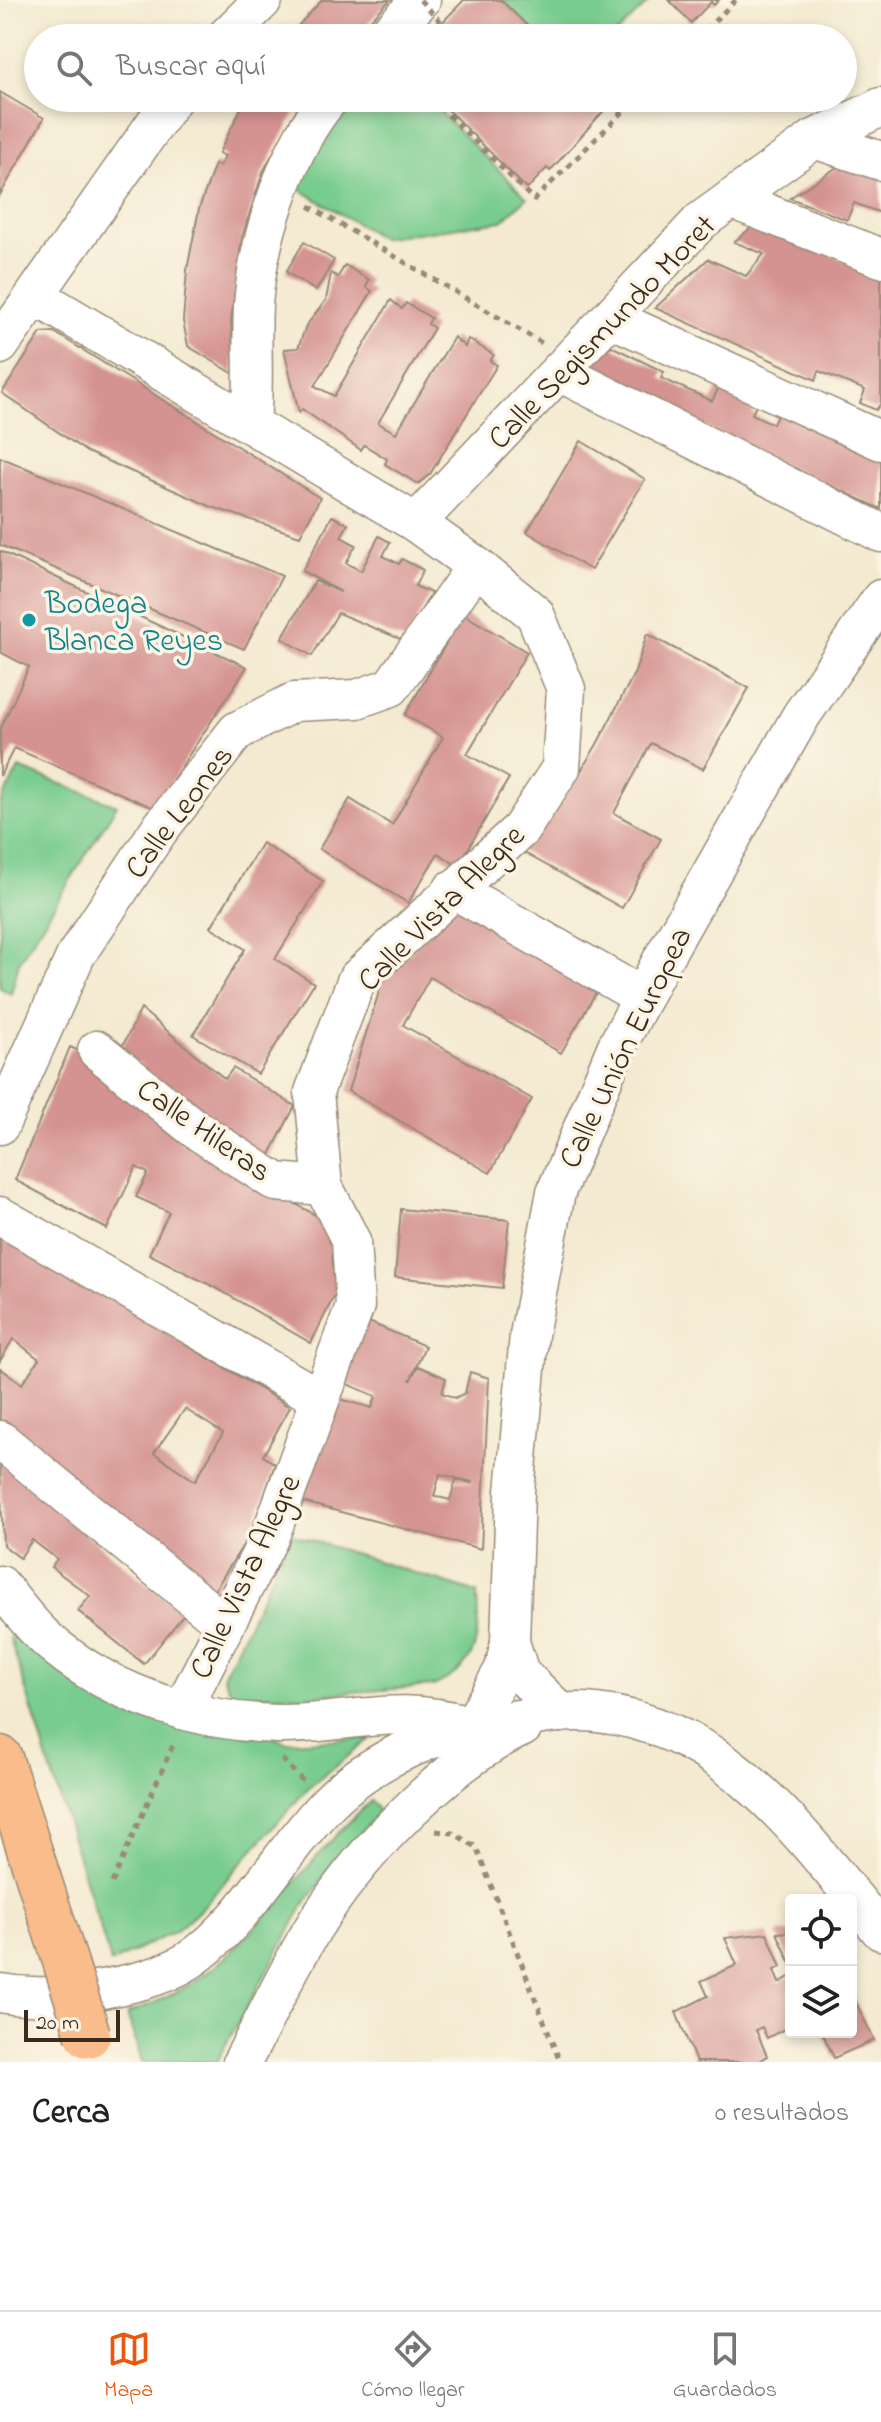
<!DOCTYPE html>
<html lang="es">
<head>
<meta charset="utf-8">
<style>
  :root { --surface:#fff; --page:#f2f2f2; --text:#222; --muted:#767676; --line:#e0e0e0; --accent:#ea580c }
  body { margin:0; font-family:"Indie Flower",sans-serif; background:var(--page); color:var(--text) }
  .controls { position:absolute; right:24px; bottom:24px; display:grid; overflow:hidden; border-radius:8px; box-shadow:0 4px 12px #0003 }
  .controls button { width:72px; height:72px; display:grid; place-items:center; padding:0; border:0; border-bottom:2px solid var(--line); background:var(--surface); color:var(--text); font:40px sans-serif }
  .scale { position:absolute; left:24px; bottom:20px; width:96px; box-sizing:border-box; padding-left:8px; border:4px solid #3b2a1e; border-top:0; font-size:22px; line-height:28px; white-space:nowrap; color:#3b2a1e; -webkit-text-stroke:6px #fcf5e5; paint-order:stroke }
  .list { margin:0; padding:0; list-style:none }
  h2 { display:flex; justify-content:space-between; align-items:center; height:104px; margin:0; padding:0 32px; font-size:34px }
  h2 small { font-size:26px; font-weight:400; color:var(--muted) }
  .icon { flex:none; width:44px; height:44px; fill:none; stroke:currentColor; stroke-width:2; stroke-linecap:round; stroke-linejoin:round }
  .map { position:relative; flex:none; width:881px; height:2062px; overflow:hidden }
  .search { position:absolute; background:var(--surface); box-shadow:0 4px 12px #0003; left:24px; right:24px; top:24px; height:88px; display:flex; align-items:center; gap:20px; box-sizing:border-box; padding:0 28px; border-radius:44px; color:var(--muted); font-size:30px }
  .sheet { height:248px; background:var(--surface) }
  nav { display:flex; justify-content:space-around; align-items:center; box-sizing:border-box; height:112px; border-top:2px solid var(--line); background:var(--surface); font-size:22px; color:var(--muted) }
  nav a { display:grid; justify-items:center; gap:4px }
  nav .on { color:var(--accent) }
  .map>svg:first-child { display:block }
</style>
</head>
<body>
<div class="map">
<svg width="881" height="2062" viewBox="0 0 881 2062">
  <rect width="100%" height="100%" fill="#fcf5e5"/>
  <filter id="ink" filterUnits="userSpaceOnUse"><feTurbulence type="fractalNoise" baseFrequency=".0125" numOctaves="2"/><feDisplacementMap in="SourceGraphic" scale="16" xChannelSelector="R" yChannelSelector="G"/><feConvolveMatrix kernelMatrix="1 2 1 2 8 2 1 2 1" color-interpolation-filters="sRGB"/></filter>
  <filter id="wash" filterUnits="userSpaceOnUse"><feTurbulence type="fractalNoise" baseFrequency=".006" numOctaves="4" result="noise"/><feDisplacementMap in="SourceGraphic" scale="32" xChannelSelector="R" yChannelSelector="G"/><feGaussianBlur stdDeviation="1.8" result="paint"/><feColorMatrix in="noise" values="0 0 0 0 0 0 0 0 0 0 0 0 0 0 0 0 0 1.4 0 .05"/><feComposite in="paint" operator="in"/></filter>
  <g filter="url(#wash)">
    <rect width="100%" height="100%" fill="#f4ead1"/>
    <!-- green -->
    <g fill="#79cc8f" stroke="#5a7b56" stroke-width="2">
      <polygon points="501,0 651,0 612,38 540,38"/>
      <polygon points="348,98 426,98 527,198 502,221 381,238 296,187 308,161"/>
      <polygon points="19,768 117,805 19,962 11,994 0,988 0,804"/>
      <path d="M 292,1534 L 477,1593 C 479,1640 480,1666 433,1686 L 301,1696 L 232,1694 L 223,1676 Z"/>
      <polygon points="12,1629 285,1742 371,1738 308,1788 200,1909 176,1931 111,1963 10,1639"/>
      <path d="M 371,1801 L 379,1811 L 308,1898 L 216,2062 L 142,2062 L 127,2014 C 159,2002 193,1986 219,1963 C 274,1914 315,1851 371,1801 Z"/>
    </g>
    <g id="blocks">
      <!-- building -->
      <g fill="#d49290" fill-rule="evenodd">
        <polygon points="322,0 390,0 353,38 287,38"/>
        <polygon points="464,0 501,0 540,38 427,38"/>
        <polygon points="669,0 719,0 714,5 711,2 691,23"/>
        <polygon points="0,92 44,118 0,195"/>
        <polygon points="246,98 303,98 263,172 242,237 231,320 234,374 188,346 183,321 187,270 199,209 215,164 220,166 225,156 219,153"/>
        <polygon points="436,98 600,98 608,106 550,171 547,168 527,189"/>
        <polygon points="854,156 881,166 881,213 854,203 847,220 790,198"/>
        <polygon points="757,223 881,276 881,403 876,410 860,403 865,390 819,371 816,380 655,308 708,259 746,276 764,254 734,242"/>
        <polygon points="304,242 334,260 316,291 286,272"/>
        <polygon points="345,265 369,280 366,287 372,291 315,386 334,396 391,300 402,309 406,303 431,318 428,324 434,328 378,423 396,433 454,337 465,347 468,339 494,355 490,361 497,365 430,474 418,484 385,464 387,459 364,445 361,450 302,409 299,413 284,349 298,348 306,326 326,300 331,273 338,277"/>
        <polygon points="54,332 320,498 300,536 212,507 87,452 2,393 41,333"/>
        <polygon points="611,346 664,372 661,378 712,401 721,383 758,401 752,414 773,424 779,412 881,458 881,509 582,370"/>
        <polygon points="581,441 645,479 591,570 527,532"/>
        <polygon points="0,457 282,576 244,649 0,545"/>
        <polygon points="332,516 348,524 341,537 356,545 346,563 361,571 379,536 390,542 383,556 399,564 402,559 423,570 415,586 431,593 405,641 338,613 312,656 282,638 315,581 341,592 302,571"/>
        <polygon points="0,551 247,667 154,808 14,748 0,776 0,730 29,667 0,652"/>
        <polygon points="463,614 527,652 467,754 509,778 458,866 438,853 408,903 319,849 350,799 392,825 443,737 405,715"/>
        <polygon points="647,634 749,688 703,769 651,743 614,813 661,839 622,908 521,851 556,811 596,746 635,672"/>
        <polygon points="262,843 323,881 275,959 314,983 258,1074 193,1035 245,949 211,927"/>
        <polygon points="458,902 601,984 561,1053 430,977 403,1025 532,1099 490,1173 348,1091 383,979"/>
        <polygon points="141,1009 225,1079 233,1068 295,1106 264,1166 121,1049"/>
        <polygon points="70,1047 105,1062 183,1144 242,1173 329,1223 339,1254 335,1294 311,1343 216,1288 149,1254 169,1212 136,1197 148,1173 136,1167 107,1229 15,1180"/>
        <polygon points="401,1209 509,1220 502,1288 395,1277"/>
        <path d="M 0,1234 L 91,1282 L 170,1335 L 290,1407 L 263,1456 L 275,1464 L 254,1528 L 214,1591 L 0,1424 L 0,1368 L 22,1384 L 39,1359 L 13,1339 L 0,1361 ZM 185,1409 L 223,1433 L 195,1481 L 154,1453 Z"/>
        <path d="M 364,1320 L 425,1346 L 410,1381 L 418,1366 L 446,1378 L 442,1393 L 455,1398 L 465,1393 L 470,1372 L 489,1378 L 481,1549 L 299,1501 L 330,1396 L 372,1408 L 376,1396 L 337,1380 ZM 440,1474 L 472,1482 L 472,1483 L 456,1480 L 450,1500 L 434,1496 Z"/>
        <polygon points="0,1464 184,1614 144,1664 78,1611 90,1596 51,1567 57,1559 32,1540 20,1558 3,1545"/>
        <polygon points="791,1932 791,1964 777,1933"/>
        <polygon points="767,1933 781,1967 774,1970 779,1983 791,1976 791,2026 767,2038 762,2027 756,2030 767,2056 759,2062 696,2062 676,2012 708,1996 701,1981 737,1965 725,1938"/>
        <polygon points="851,1992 874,2040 834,2058 822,2032 851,2032"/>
      </g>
    </g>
  </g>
  <g filter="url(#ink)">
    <use href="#blocks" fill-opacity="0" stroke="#988a78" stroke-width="2"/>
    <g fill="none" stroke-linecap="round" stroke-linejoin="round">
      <!-- minor casing -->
      <g stroke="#988a78" stroke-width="41">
        <g id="minor">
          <polyline points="225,38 263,0"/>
          <polyline points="384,38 421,0"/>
          <polyline points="814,139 881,161"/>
          <polyline points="731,199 881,258"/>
          <polyline points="36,296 416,523 476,566 535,614 566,689 561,768 521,829 357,979 314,1092 323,1186 351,1241 355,1306 270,1536 182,1710"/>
          <polyline points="611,318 881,441"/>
          <polyline points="0,345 173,98"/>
          <polyline points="561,373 881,533"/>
          <path d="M 251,422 C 255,383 251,344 253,305 C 258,240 287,147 330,98"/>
          <polyline points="416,523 701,221 814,139 881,107"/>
          <polyline points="453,889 643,997"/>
          <polyline points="97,1050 195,1129 276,1182 323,1186"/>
          <polyline points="0,1125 76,955 159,830 237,731 294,702 357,699 391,687 476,566"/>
          <polyline points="0,1216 319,1398"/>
          <polyline points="0,1440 225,1624"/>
          <path d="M 0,1585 C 16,1606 36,1632 57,1648 C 116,1696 203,1723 279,1724 C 352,1724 397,1703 472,1726"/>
          <polyline points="510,1642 520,1673 561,1713"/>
          <polyline points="472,1726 504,1669 510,1642 515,1492 529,1335 556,1192 616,1048 662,960 801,716 881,599"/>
          <path d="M 0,1993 C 33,1999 63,1996 96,1990 C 126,1985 161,1978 188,1961 C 242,1926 283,1849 328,1803 C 372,1758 440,1731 501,1722 C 532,1717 565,1709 597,1713 C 729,1727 803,1837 881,1931"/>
          <path d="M 242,2062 C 268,2014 291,1962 320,1917 C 365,1849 449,1760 523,1727"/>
        </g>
      </g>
      <!-- major casing -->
      <g stroke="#988a78" stroke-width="47">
        <polyline id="major" points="0,1758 66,1964"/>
      </g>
      <!-- path -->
      <g stroke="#988a78" stroke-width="5" stroke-dasharray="6 6" stroke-linecap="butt">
        <polyline points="697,38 736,0"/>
        <polyline points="431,98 534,200 637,98"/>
        <polyline points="309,206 542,343"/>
        <polyline points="282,1759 303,1781"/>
        <polyline points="436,1831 453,1833 476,1847 560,2062"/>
        <polyline points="112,1883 175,1741"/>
      </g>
      <!-- minor -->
      <use href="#minor" stroke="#fff" stroke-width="38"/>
      <!-- major -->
      <use href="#major" stroke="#f9bc8a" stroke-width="44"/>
      <!-- major-bridge casing -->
      <g stroke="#988a78" stroke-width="47" stroke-linecap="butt">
        <polyline id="major-bridge" points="66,1964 88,2035"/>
      </g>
      <!-- path-bridge -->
      <polyline stroke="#988a78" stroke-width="5" stroke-dasharray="6 6" stroke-linecap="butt" points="420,0 442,23"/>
      <!-- major-bridge -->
      <use href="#major-bridge" stroke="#f9bc8a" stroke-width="44"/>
    </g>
  </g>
  <!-- markers -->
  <circle fill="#0f9aa8" stroke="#fcf5e5" stroke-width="3" cx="29" cy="620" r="8"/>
  <g text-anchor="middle" stroke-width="7" stroke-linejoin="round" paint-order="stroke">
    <!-- street labels -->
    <g font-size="32" fill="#3b2a1e" stroke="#fcf5e5">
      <text transform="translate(601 331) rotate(-46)" y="11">Calle Segismundo Moret</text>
      <text transform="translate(178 811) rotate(-53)" y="11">Calle Leones</text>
      <text transform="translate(440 907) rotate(-45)" y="11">Calle Vista Alegre</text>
      <text transform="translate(624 1047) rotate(-64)" y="11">Calle Unión Europea</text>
      <text transform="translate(205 1129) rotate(35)" y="11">Calle Hileras</text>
      <text transform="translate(244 1576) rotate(-65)" y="11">Calle Vista Alegre</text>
    </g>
    <!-- culture labels -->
    <g font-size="32" fill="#0d838f" stroke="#fcf5e5" text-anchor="start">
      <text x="45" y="613">Bodega<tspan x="45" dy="37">Blanca Reyes</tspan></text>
    </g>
  </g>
</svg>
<div class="controls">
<button><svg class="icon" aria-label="locate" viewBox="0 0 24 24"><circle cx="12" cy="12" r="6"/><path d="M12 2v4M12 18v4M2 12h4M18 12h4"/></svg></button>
<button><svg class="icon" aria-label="layers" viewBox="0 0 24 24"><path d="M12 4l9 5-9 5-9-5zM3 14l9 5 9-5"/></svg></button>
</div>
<div class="scale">20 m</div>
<div class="search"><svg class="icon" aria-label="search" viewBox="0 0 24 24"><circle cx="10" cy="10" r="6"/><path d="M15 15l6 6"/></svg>Buscar aquí</div>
</div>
<section class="sheet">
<h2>Cerca<small>0 resultados</small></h2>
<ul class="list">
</ul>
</section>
<nav>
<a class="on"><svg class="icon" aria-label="map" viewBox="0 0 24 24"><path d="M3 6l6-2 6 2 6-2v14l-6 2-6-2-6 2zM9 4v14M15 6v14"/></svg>Mapa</a>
<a><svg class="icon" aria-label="directions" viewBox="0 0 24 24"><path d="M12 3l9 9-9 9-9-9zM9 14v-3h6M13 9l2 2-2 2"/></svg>Cómo llegar</a>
<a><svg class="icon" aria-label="saved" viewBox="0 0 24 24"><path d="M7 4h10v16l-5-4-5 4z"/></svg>Guardados</a>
</nav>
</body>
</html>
